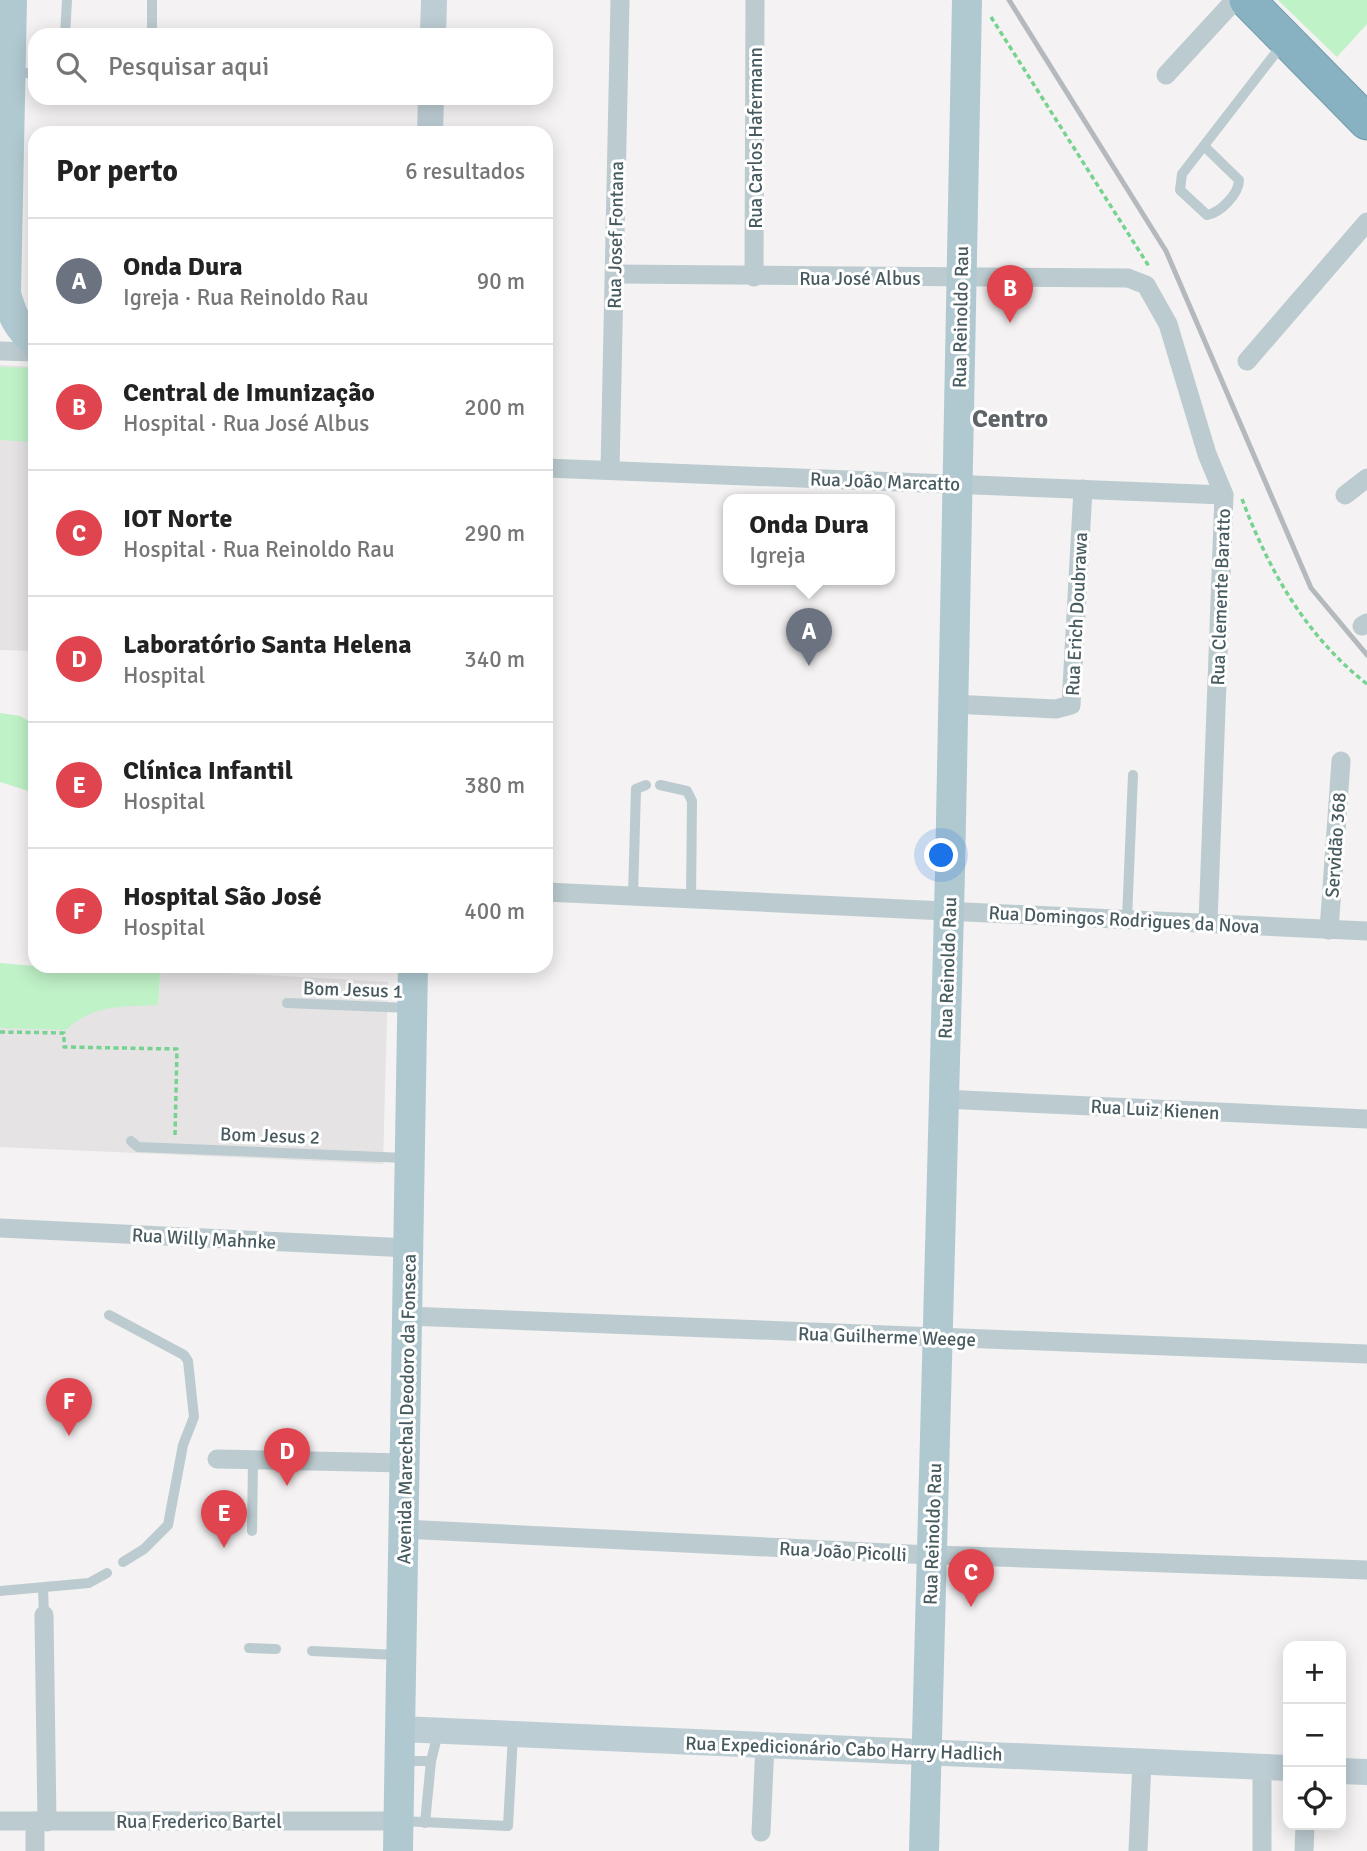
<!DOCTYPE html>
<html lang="pt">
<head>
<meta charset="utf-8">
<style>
  :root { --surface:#fff; --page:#f2f2f2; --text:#222; --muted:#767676; --line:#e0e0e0; --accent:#1a5d7e }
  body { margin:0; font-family:Signika,sans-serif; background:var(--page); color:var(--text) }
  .controls { position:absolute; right:21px; bottom:21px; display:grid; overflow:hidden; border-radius:14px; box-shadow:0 4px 18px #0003 }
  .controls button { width:63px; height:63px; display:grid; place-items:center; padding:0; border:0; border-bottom:2px solid var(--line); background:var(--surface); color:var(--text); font:35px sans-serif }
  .you { position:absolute; left:942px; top:856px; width:24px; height:24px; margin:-18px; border:5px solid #fff; border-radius:50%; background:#1a73e8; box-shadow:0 0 0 10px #1a73e833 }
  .badge { display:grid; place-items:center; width:46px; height:46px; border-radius:50%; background:var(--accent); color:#fff; font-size:23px; font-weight:700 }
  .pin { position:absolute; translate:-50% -58px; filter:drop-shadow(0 2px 4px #0008) }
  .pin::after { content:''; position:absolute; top:37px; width:24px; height:21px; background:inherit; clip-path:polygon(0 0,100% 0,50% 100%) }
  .popup { position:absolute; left:723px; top:494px; width:172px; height:91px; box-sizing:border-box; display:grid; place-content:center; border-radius:14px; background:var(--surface); filter:drop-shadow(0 2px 5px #0005); font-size:23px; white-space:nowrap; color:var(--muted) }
  .popup b { font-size:26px; color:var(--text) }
  .popup::after { content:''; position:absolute; left:50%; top:100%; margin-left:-14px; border:14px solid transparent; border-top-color:var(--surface) }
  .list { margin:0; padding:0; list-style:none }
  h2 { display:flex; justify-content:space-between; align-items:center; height:91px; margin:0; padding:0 28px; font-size:30px }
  h2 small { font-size:23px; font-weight:400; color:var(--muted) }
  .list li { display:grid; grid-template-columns:46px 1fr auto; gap:21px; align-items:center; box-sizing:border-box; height:126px; padding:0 28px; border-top:2px solid var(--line) }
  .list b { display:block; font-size:26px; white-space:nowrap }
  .list p { margin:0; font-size:23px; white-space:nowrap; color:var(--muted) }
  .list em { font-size:23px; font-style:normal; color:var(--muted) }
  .icon { flex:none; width:38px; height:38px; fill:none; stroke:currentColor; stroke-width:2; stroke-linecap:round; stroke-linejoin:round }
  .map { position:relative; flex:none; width:1367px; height:1851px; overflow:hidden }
  .search { position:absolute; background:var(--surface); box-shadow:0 4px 18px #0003; left:28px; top:28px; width:525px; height:77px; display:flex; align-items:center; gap:18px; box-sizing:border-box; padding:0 24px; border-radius:21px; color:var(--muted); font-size:26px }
  .panel { position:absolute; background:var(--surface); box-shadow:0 4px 18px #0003; left:28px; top:126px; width:525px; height:847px; border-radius:21px }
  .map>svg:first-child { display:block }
</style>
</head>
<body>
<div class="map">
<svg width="1367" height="1851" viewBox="0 0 1367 1851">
  <rect width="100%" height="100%" fill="#f4f2f2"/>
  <!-- education -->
  <g fill="#e5e3e4">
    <polygon points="0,365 35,367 35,651 0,650"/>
    <polygon points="161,969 388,982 383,1164 0,1147 0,999 158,1005"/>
  </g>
  <!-- green -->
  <g fill="#bff2c7">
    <polygon points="1278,0 1367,0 1367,24 1337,57"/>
    <polygon points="0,367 35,368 35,442 0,440"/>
    <polygon points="0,713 20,716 35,725 35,793 0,782"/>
    <path d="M 0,963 L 35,966 L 161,966 L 158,1005 C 122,1007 93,1004 66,1030 L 0,1028 Z"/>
  </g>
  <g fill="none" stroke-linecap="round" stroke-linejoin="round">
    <!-- highway casing -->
    <g stroke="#739dae" stroke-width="37">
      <polyline id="highway" points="1247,0 1367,122"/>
    </g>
    <!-- path -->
    <g stroke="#75d28f" stroke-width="3.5" stroke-dasharray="5 3.5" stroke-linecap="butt">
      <polyline points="991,17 1150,268"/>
      <path d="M 1242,499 C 1269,571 1306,636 1367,684"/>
      <polyline points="0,1032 64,1033 64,1047 177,1049 175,1135"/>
    </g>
    <!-- lane -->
    <g stroke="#bccbcf" stroke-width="10">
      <polyline points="65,35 67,0"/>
      <polyline points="152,35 152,0"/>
      <polyline points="15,73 35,73"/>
      <path d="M 1204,146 L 1239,180 C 1239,194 1220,213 1207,215 L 1180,190 L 1182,174 L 1281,46"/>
      <polyline points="660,785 687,791 692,801 691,899"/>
      <polyline points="633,896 636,789 646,785"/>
      <polyline points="1127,919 1133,775"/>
      <polyline points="287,1003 409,1008"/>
      <polyline points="131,1141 138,1147 406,1158"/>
      <polyline points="109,1315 184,1355 188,1361 194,1417 183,1445 168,1525 144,1549 123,1562"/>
      <polyline points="252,1531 253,1460"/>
      <polyline points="43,1588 44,1615"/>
      <polyline points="0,1591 89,1583 107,1573"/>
      <polyline points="249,1648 276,1649"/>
      <polyline points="312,1651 397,1655"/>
      <polyline points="403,1761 431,1761"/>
      <polyline points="401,1821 508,1826 513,1735"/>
      <polyline points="425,1823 431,1761 438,1733"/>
    </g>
    <!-- street -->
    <g stroke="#bccbcf" stroke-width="19">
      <polyline points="1166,75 1235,0"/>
      <polyline points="615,274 1128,278 1146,285 1168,324 1207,454 1224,495 1208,923"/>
      <polyline points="754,277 755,0"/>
      <polyline points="0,351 35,352"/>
      <polyline points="1247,361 1367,222"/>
      <polyline points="546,468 1224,495"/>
      <polyline points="610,470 620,0"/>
      <polyline points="1345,495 1367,478"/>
      <polyline points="1362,626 1367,623"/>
      <polyline points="953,704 1056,709 1071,705 1083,489"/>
      <polyline points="546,892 1367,931"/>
      <polyline points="1329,930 1341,761"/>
      <polyline points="943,1099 1367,1119"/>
      <polyline points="0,1228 409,1248"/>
      <polyline points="407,1316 1367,1354"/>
      <polyline points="217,1459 405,1463"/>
      <polyline points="403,1529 908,1554 1367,1570"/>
      <polyline points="44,1615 47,1822"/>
      <polyline points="0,1821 399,1821"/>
      <polyline points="35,1821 35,1851"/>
      <polyline points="761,1832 765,1744"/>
      <polyline points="1138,1851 1142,1762"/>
      <polyline points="1262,1851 1262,1767"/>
      <polyline points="1304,1851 1305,1825"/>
    </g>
    <!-- secondary -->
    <g stroke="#bdcdd4" stroke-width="26">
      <polyline points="433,35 434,0"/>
      <polyline points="430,133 431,98"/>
      <polyline points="400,1729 1288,1768"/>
      <polyline points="1341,1771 1367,1772"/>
    </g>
    <!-- primary -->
    <g stroke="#b0c9d1" stroke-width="30">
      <path d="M 12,0 L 6,294 C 12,314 17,328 35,342"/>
      <polyline points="398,1851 413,966"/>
      <polyline points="924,1851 950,872 967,0"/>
    </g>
    <!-- highway -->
    <use href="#highway" stroke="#88b2c2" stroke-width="35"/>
    <!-- rail -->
    <polyline stroke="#b3b9bc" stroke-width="5" points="1009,0 1166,251 1311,588 1367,655"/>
  </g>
  <g text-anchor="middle" stroke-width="6" stroke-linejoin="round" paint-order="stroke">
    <!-- street labels -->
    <g font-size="19" fill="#485b60" stroke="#fff">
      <text transform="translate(755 138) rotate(-90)" y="7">Rua Carlos Hafermann</text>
      <text transform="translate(615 235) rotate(-89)" y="7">Rua Josef Fontana</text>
      <text x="860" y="285">Rua José Albus</text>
      <text transform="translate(960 317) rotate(-89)" y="7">Rua Reinoldo Rau</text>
      <text transform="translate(885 481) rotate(2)" y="7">Rua João Marcatto</text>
      <text transform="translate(1220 597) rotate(-88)" y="7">Rua Clemente Baratto</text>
      <text transform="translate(1076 614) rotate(-87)" y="7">Rua Erich Doubrawa</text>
      <text transform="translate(1335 845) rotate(-86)" y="7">Servidão 368</text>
      <text transform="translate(1124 919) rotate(3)" y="7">Rua Domingos Rodrigues da Nova</text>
      <text transform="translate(947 968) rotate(-88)" y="7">Rua Reinoldo Rau</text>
      <text transform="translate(353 989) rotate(2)" y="7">Bom Jesus 1</text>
      <text transform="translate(1155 1109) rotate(3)" y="7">Rua Luiz Kienen</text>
      <text transform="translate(270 1135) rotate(2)" y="7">Bom Jesus 2</text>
      <text transform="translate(204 1238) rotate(3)" y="7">Rua Willy Mahnke</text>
      <text transform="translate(887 1336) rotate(2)" y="7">Rua Guilherme Weege</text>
      <text transform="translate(406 1409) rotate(-89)" y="7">Avenida Marechal Deodoro da Fonseca</text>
      <text transform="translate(932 1534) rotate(-88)" y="7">Rua Reinoldo Rau</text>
      <text transform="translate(843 1551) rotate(3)" y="7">Rua João Picolli</text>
      <text transform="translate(844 1748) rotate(2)" y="7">Rua Expedicionário Cabo Harry Hadlich</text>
      <text x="199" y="1828">Rua Frederico Bartel</text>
    </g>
    <!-- district labels -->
    <g font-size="26" font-weight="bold" fill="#5e6467" stroke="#fff">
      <text x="1010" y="427">Centro</text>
    </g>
  </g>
</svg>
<div class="controls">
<button>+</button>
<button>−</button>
<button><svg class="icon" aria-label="locate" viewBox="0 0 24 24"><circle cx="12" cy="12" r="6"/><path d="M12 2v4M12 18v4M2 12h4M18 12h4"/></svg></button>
</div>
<div class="you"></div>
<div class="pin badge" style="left:809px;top:666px;background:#6b7280">A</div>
<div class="popup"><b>Onda Dura</b>Igreja</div>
<div class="pin badge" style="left:1010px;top:323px;background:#e0444e">B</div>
<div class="pin badge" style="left:971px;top:1607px;background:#e0444e">C</div>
<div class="pin badge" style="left:287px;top:1486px;background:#e0444e">D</div>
<div class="pin badge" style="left:224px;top:1548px;background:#e0444e">E</div>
<div class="pin badge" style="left:69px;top:1436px;background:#e0444e">F</div>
<div class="search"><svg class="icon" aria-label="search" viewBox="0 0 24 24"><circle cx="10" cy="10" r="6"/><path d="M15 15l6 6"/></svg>Pesquisar aqui</div>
<section class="panel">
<h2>Por perto<small>6 resultados</small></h2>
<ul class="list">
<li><span class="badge" style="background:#6b7280">A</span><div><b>Onda Dura</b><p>Igreja · Rua Reinoldo Rau</p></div><em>90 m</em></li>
<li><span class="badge" style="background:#e0444e">B</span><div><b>Central de Imunização</b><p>Hospital · Rua José Albus</p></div><em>200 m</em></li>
<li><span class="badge" style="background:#e0444e">C</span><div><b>IOT Norte</b><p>Hospital · Rua Reinoldo Rau</p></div><em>290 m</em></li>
<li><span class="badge" style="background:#e0444e">D</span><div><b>Laboratório Santa Helena</b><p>Hospital</p></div><em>340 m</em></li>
<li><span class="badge" style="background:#e0444e">E</span><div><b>Clínica Infantil</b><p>Hospital</p></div><em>380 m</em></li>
<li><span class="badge" style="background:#e0444e">F</span><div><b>Hospital São José</b><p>Hospital</p></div><em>400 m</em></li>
</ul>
</section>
</div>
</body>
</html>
